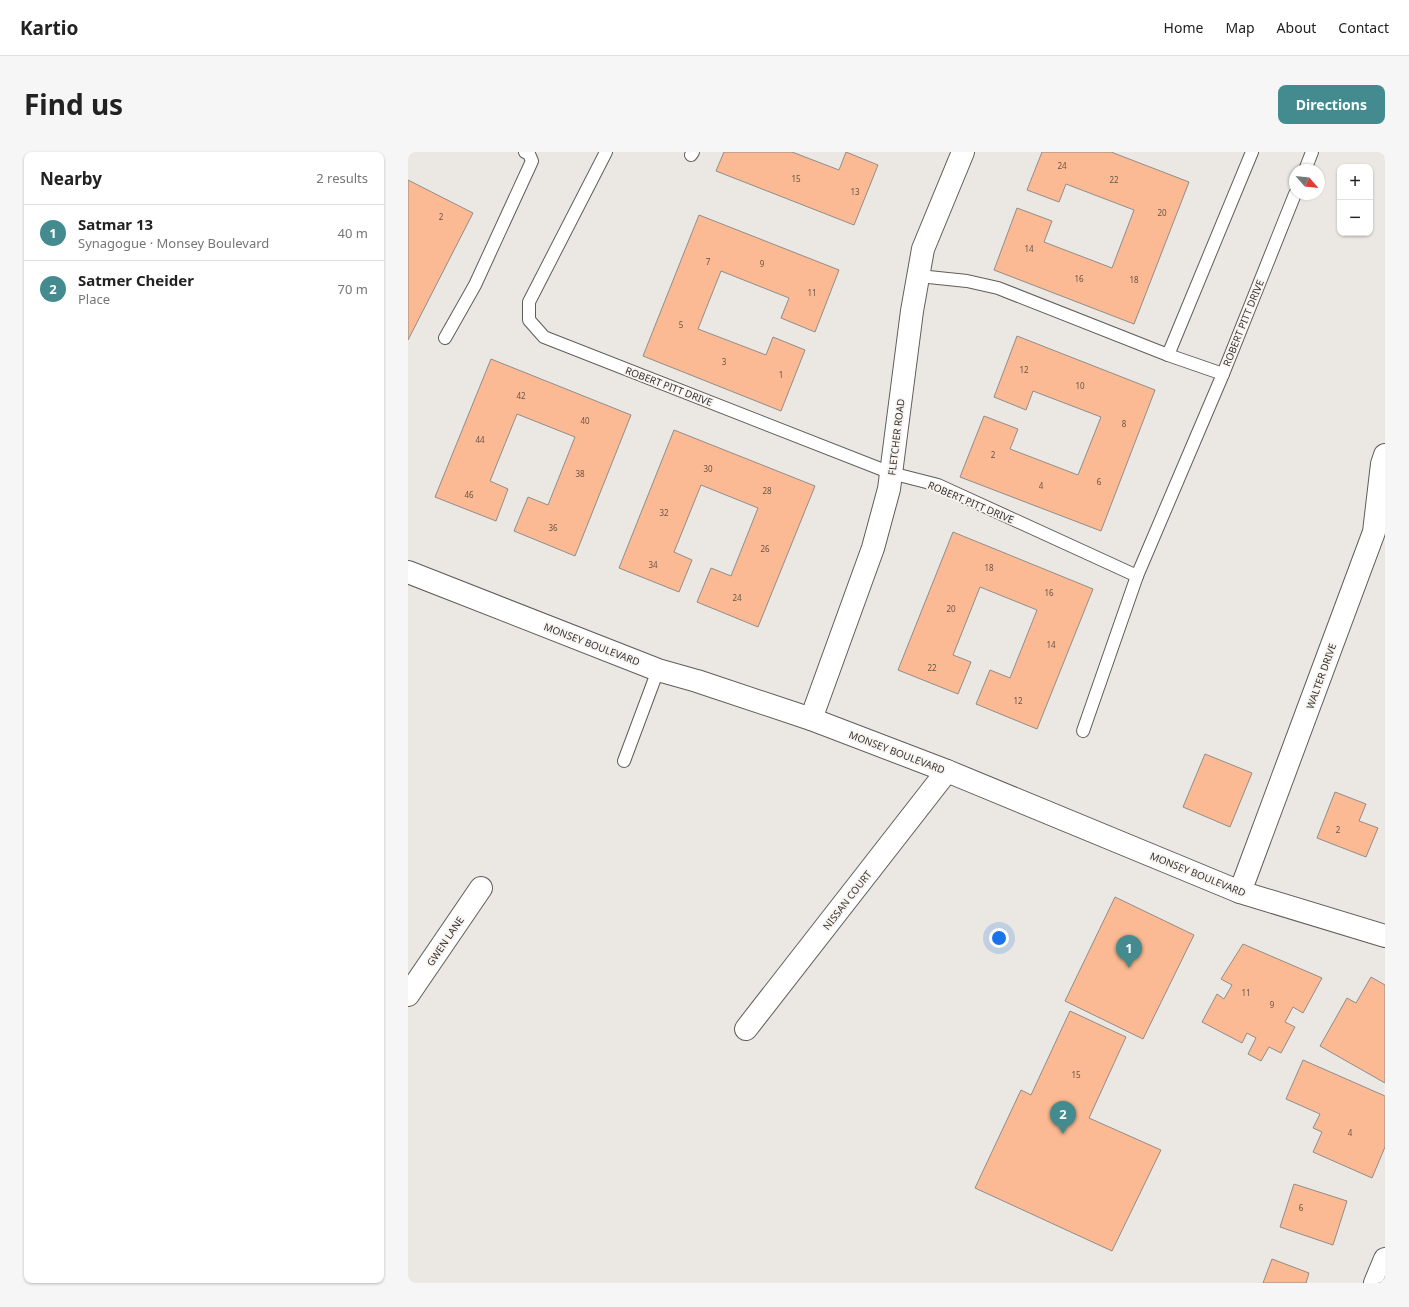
<!DOCTYPE html>
<html lang="en">
<head>
<meta charset="utf-8">
<style>
  :root { --surface:#fff; --page:#f6f6f6; --text:#222; --muted:#767676; --line:#e0e0e0; --accent:#438b8f }
  body { margin:0; font-family:"Noto Sans",sans-serif; background:var(--page); color:var(--text) }
  .controls { position:absolute; right:12px; top:12px; display:grid; overflow:hidden; border-radius:8px; box-shadow:0 1px 3px #0004 }
  .controls button { width:36px; height:36px; display:grid; place-items:center; padding:0; border:0; border-bottom:1px solid var(--line); background:var(--surface); color:var(--text); font:20px sans-serif }
  .compass { position:absolute; left:881px; top:12px; width:36px; height:36px; border-radius:50%; background:var(--surface); box-shadow:0 1px 3px #0004; rotate:118deg }
  .you { position:absolute; left:591px; top:786px; width:14px; height:14px; margin:-10px; border:3px solid #fff; border-radius:50%; background:#1a73e8; box-shadow:0 0 0 6px #1a73e833 }
  .badge { display:grid; place-items:center; width:26px; height:26px; border-radius:50%; background:var(--accent); color:#fff; font-size:13px; font-weight:700 }
  .pin { position:absolute; translate:-50% -33px; filter:drop-shadow(0 1px 2px #0008) }
  .pin::after { content:''; position:absolute; top:21px; width:14px; height:12px; background:inherit; clip-path:polygon(0 0,100% 0,50% 100%) }
  .list { margin:0; padding:0; list-style:none }
  h2 { display:flex; justify-content:space-between; align-items:center; height:52px; margin:0; padding:0 16px; font-size:17px }
  h2 small { font-size:13px; font-weight:400; color:var(--muted) }
  .list li { display:grid; grid-template-columns:26px 1fr auto; gap:12px; align-items:center; box-sizing:border-box; height:56px; padding:0 16px; border-top:1px solid var(--line) }
  .list b { display:block; font-size:15px; white-space:nowrap }
  .list p { margin:0; font-size:13px; white-space:nowrap; color:var(--muted) }
  .list em { font-size:13px; font-style:normal; color:var(--muted) }
  .map { position:relative; flex:none; width:977px; height:1131px; overflow:hidden; border-radius:8px }
  header { display:flex; align-items:center; gap:24px; box-sizing:border-box; height:56px; padding:0 20px; background:var(--surface); border-bottom:1px solid var(--line) }
  header strong { font-size:19px }
  nav { display:flex; gap:22px; margin-inline-start:auto; font-size:14px }
  .intro { display:flex; align-items:center; justify-content:space-between; box-sizing:border-box; height:96px; padding:0 24px }
  h1 { margin:0; font-size:28px }
  .button { padding:10px 18px; border-radius:8px; background:var(--accent); color:#fff; font-size:14px; font-weight:700 }
  main { display:flex; gap:24px; padding:0 24px }
  aside { flex:1; background:var(--surface); border-radius:8px; box-shadow:0 1px 3px #0004 }
  .map>svg:first-child { display:block }
</style>
</head>
<body>
<header>
<strong>Kartio</strong>
<nav><a>Home</a><a>Map</a><a>About</a><a>Contact</a></nav>
</header>
<div class="intro"><h1>Find us</h1><a class="button">Directions</a></div>
<main>
<aside>
<h2>Nearby<small>2 results</small></h2>
<ul class="list">
<li><span class="badge">1</span><div><b>Satmar 13</b><p>Synagogue · Monsey Boulevard</p></div><em>40 m</em></li>
<li><span class="badge">2</span><div><b>Satmer Cheider</b><p>Place</p></div><em>70 m</em></li>
</ul>
</aside>
<div class="map">
<svg width="977" height="1131" viewBox="0 0 977 1131">
  <rect width="100%" height="100%" fill="#ebe7e3"/>
  <!-- building -->
  <g fill="#fbba93" stroke="#918c89">
    <polygon points="316,0 384,0 431,18 438,0 470,13 446,73 308,19"/>
    <polygon points="634,0 703,0 781,30 726,172 586,118 609,56 644,69 636,90 704,116 726,58 658,32 651,50 619,38"/>
    <polygon points="0,28 65,61 0,188"/>
    <polygon points="291,63 431,118 407,180 373,166 381,146 313,119 290,177 358,203 365,185 397,198 373,259 235,204"/>
    <polygon points="609,184 747,238 693,379 552,325 576,264 610,277 602,297 670,323 693,265 625,239 618,258 586,245"/>
    <polygon points="83,207 223,263 167,404 106,379 120,345 140,353 167,285 109,262 82,329 100,337 88,369 27,345"/>
    <polygon points="266,278 407,334 350,475 289,450 303,416 323,424 350,356 293,333 266,400 284,408 271,440 211,416"/>
    <polygon points="545,380 685,437 629,577 568,552 582,518 602,526 629,458 572,435 545,503 563,510 550,542 490,518"/>
    <polygon points="797,602 844,621 822,675 775,655"/>
    <polygon points="927,640 958,652 951,669 970,676 958,705 909,686"/>
    <polygon points="707,745 786,783 735,887 657,849"/>
    <polygon points="835,792 914,826 895,861 885,855 877,870 887,875 873,901 861,895 853,909 840,902 848,886 839,881 834,891 794,870 809,842 816,847 824,833 813,827"/>
    <polygon points="963,825 977,833 977,931 912,894 939,846 948,851"/>
    <polygon points="662,859 718,885 681,966 753,998 704,1099 567,1036 613,938 623,943"/>
    <polygon points="895,908 977,944 977,995 964,1026 905,1000 914,980 905,976 912,962 878,947"/>
    <polygon points="886,1032 939,1049 925,1093 872,1075"/>
    <polygon points="864,1107 901,1121 898,1131 855,1131"/>
  </g>
  <g fill="none" stroke-linecap="round" stroke-linejoin="round">
    <!-- lane casing -->
    <g stroke="#605d5a" stroke-width="14">
      <g id="lane">
        <polyline points="198,0 121,150 121,168 136,185 483,321 530,333 729,424 815,222 887,42"/>
        <polyline points="283,3 285,0"/>
        <polyline points="897,18 904,0"/>
        <polyline points="511,124 559,129 590,136 760,203 815,222"/>
        <polyline points="37,186 67,133 124,9 121,2 117,0"/>
        <polyline points="760,203 844,0"/>
        <polyline points="675,579 729,424"/>
        <polyline points="216,609 250,518"/>
      </g>
    </g>
    <!-- street casing -->
    <g stroke="#605d5a" stroke-width="24">
      <g id="street">
        <polyline points="0,420 250,518 289,529 403,567 539,619 832,740 977,784"/>
        <polyline points="403,567 465,396 481,337 504,159 515,97 555,0"/>
        <polyline points="832,740 966,380 974,312 977,303"/>
        <polyline points="0,843 73,736"/>
        <polyline points="338,877 539,619"/>
        <polyline points="967,1131 977,1107"/>
      </g>
    </g>
    <!-- lane -->
    <use href="#lane" stroke="#fff" stroke-width="12"/>
    <!-- street -->
    <use href="#street" stroke="#fff" stroke-width="22"/>
  </g>
  <g text-anchor="middle" stroke-width="3.5" stroke-linejoin="round" paint-order="stroke">
    <!-- number labels -->
    <g font-size="8" fill="#66554a">
      <text x="654" y="17">24</text>
      <text x="388" y="30">15</text>
      <text x="706" y="31">22</text>
      <text x="447" y="43">13</text>
      <text x="754" y="64">20</text>
      <text x="33" y="68">2</text>
      <text x="621" y="100">14</text>
      <text x="300" y="113">7</text>
      <text x="354" y="115">9</text>
      <text x="671" y="130">16</text>
      <text x="726" y="131">18</text>
      <text x="404" y="144">11</text>
      <text x="273" y="176">5</text>
      <text x="316" y="213">3</text>
      <text x="616" y="221">12</text>
      <text x="373" y="226">1</text>
      <text x="672" y="237">10</text>
      <text x="113" y="247">42</text>
      <text x="177" y="272">40</text>
      <text x="716" y="275">8</text>
      <text x="72" y="291">44</text>
      <text x="585" y="306">2</text>
      <text x="300" y="320">30</text>
      <text x="172" y="325">38</text>
      <text x="691" y="333">6</text>
      <text x="633" y="337">4</text>
      <text x="359" y="342">28</text>
      <text x="61" y="346">46</text>
      <text x="256" y="364">32</text>
      <text x="145" y="379">36</text>
      <text x="357" y="400">26</text>
      <text x="245" y="416">34</text>
      <text x="581" y="419">18</text>
      <text x="641" y="444">16</text>
      <text x="329" y="449">24</text>
      <text x="543" y="460">20</text>
      <text x="643" y="496">14</text>
      <text x="524" y="519">22</text>
      <text x="610" y="552">12</text>
      <text x="930" y="681">2</text>
      <text x="838" y="844">11</text>
      <text x="864" y="856">9</text>
      <text x="668" y="926">15</text>
      <text x="942" y="984">4</text>
      <text x="893" y="1059">6</text>
    </g>
    <!-- street labels -->
    <g font-size="10" fill="#353332" stroke="#f8f4f0">
      <text transform="translate(835 171) rotate(-68)" y="4">ROBERT PITT DRIVE</text>
      <text transform="translate(261 234) rotate(21)" y="4">ROBERT PITT DRIVE</text>
      <text transform="translate(488 285) rotate(-83)" y="4">FLETCHER ROAD</text>
      <text transform="translate(563 350) rotate(23)" y="4">ROBERT PITT DRIVE</text>
      <text transform="translate(184 492) rotate(21)" y="4">MONSEY BOULEVARD</text>
      <text transform="translate(913 524) rotate(-70)" y="4">WALTER DRIVE</text>
      <text transform="translate(489 600) rotate(21)" y="4">MONSEY BOULEVARD</text>
      <text transform="translate(790 722) rotate(22)" y="4">MONSEY BOULEVARD</text>
      <text transform="translate(439 748) rotate(-52)" y="4">NISSAN COURT</text>
      <text transform="translate(37 789) rotate(-56)" y="4">GWEN LANE</text>
    </g>
  </g>
</svg>
<div class="controls">
<button>+</button>
<button>−</button>
</div>
<svg class="compass" viewBox="-18 -18 36 36"><path d="M0-13l5 13h-10z" fill="#e53935"/><path d="M0 13l5-13h-10z" fill="#767676"/></svg>
<div class="you"></div>
<div class="pin badge" style="left:721px;top:816px">1</div>
<div class="pin badge" style="left:655px;top:982px">2</div>
</div>
</main>
</body>
</html>
